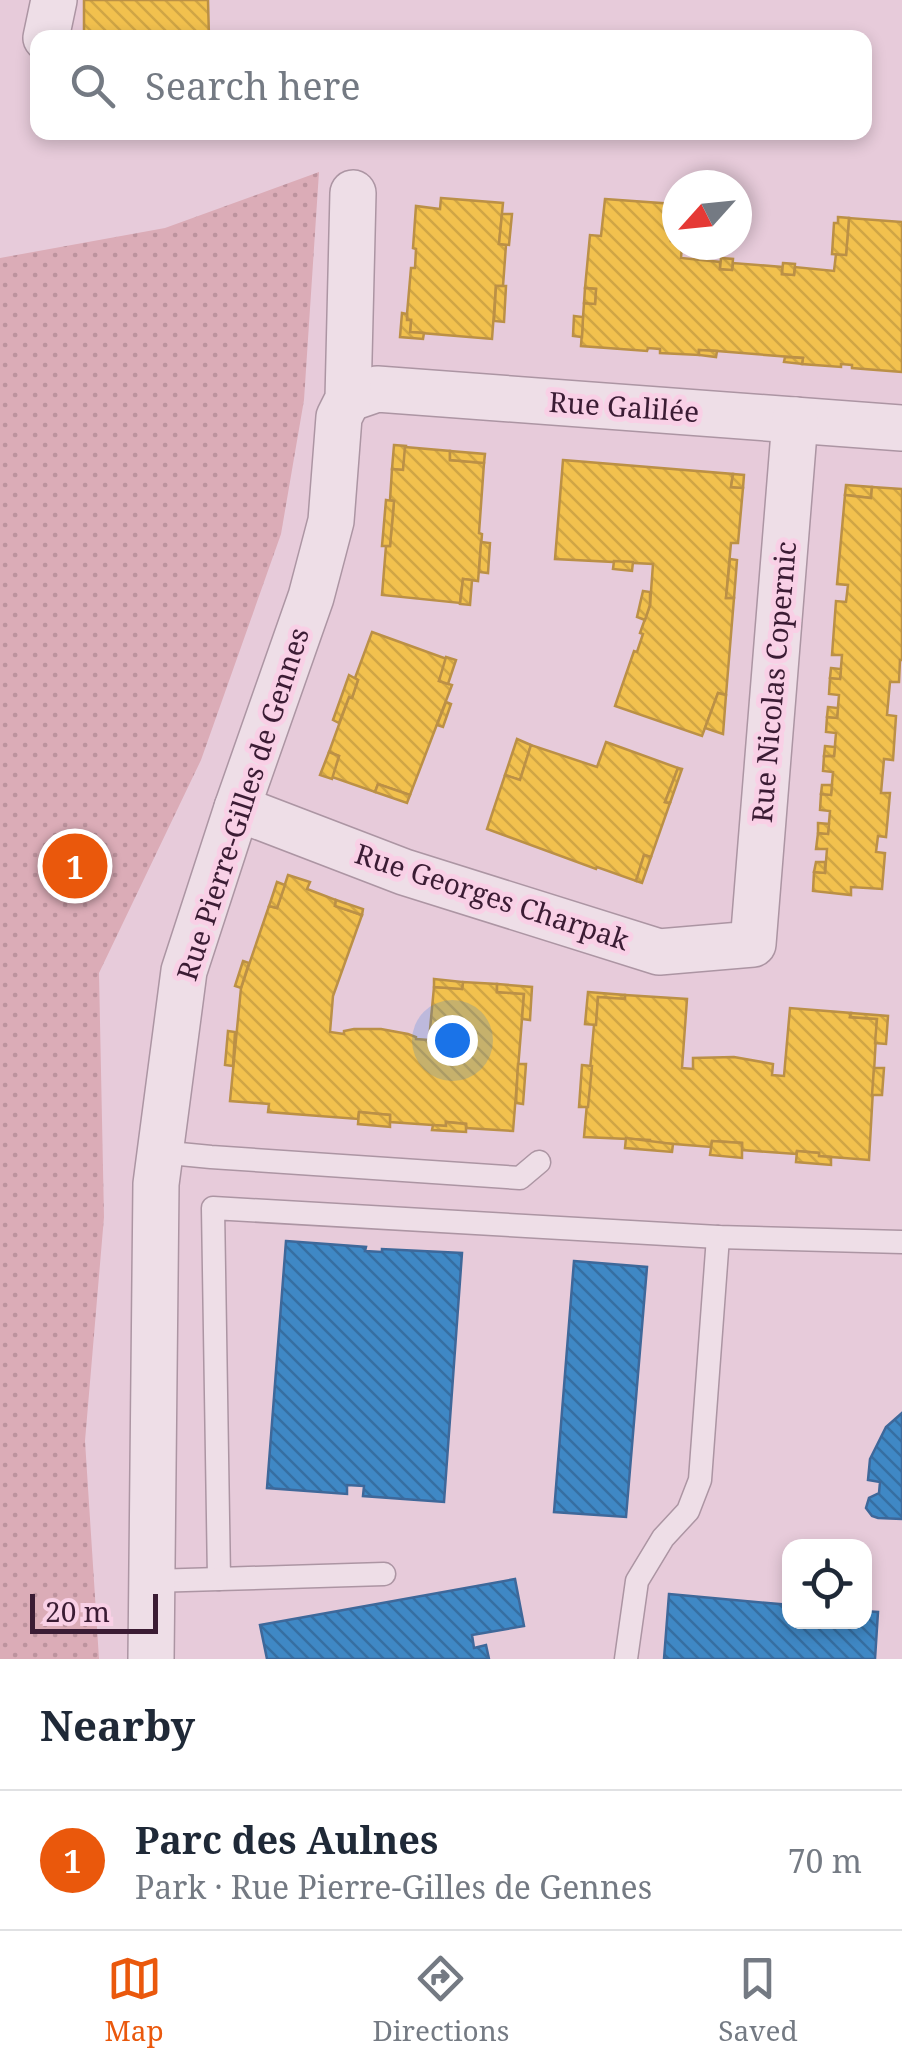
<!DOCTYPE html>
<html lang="en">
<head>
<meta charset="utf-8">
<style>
  :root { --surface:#fff; --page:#f2f2f3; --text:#1f2937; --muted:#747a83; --line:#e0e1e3; --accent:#ea580c }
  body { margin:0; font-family:"Noto Serif",serif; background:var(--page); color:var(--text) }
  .controls { position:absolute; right:30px; bottom:30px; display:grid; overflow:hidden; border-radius:20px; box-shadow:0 5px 15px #0003 }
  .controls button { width:90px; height:90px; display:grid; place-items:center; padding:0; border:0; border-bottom:2px solid var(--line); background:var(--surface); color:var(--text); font:50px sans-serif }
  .compass { position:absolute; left:662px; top:170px; width:90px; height:90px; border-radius:50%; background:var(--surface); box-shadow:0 5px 15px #0003; rotate:243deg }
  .scale { position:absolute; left:30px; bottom:25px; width:128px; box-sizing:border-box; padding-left:10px; border:5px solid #3b1c34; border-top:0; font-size:28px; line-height:35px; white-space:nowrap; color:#3b1c34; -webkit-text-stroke:8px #f9d0e6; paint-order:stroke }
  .you { position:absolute; left:452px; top:1040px; width:35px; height:35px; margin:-25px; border:8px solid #fff; border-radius:50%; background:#1a73e8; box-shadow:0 0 0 15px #1a73e833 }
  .badge { display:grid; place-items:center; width:65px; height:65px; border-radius:50%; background:var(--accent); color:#fff; font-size:32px; font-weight:700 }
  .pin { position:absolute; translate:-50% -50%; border:5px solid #fff; box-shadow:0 2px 10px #0006 }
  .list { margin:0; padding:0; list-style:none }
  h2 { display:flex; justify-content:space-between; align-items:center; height:130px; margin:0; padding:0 40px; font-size:42px }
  h2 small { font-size:32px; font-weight:400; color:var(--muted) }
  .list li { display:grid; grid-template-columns:65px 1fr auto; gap:30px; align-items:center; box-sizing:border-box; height:140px; padding:0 40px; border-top:2px solid var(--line) }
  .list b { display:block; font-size:38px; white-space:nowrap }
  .list p { margin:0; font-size:32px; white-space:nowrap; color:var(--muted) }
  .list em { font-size:32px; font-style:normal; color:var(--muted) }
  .icon { flex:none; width:55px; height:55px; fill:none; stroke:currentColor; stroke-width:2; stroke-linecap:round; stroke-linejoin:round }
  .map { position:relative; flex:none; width:902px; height:1659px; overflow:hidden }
  .search { position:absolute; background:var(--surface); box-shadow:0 5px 15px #0003; left:30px; right:30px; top:30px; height:110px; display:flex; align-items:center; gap:25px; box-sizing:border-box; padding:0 35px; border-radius:20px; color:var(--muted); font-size:38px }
  .sheet { height:270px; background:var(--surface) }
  nav { display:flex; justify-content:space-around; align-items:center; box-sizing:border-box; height:140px; border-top:2px solid var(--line); background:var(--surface); font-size:28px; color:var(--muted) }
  nav a { display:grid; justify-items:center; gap:5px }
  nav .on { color:var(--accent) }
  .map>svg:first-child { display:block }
</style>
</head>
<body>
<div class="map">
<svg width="902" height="1659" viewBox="0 0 902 1659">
  <defs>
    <pattern id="park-dots" width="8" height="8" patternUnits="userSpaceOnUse" patternTransform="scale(2.5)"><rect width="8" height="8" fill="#dbacb7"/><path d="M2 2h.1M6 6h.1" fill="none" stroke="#bd939e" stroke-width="1.8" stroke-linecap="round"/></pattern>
    <pattern id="homes-back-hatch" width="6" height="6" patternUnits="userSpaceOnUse" patternTransform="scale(2.5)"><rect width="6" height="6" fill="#f2c14e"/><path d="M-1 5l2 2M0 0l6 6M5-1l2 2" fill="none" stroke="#d0a545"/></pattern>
    <pattern id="schools-back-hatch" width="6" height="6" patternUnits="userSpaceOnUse" patternTransform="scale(2.5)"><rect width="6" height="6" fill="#3f88c5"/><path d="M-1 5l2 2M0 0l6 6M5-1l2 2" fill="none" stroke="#366ea1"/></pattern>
  </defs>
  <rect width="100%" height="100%" fill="#e7cbda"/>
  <!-- park -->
  <polygon fill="url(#park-dots)" points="319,172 304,400 281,534 201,760 99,973 104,1217 85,1441 99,1659 0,1659 0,258 165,228"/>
  <!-- homes -->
  <g fill="url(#homes-back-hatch)" stroke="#bb9046" stroke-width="2.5">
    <polygon points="84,0 208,0 209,38 84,38"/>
    <polygon points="441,198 503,203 499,244 506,245 503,286 496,286 492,339 410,332 411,320 407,320 407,314 411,268 415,268 416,249 413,248 416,206 440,209"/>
    <polygon points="605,199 674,204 671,241 682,245 681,258 720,262 720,269 732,270 733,263 782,267 782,274 794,275 795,267 834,271 836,254 846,255 849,218 902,222 902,372 852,368 852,365 841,364 841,367 802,364 803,358 717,351 699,350 699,355 660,353 660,349 648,348 647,351 581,346 584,303 595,304 596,289 585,288 590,235 601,236"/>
    <polygon points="674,204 677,205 677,241 671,241"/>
    <polygon points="502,214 512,214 509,245 499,244"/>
    <polygon points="838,217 849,218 846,255 832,254 834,223 838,223"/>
    <polygon points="721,258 733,259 732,270 720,269"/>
    <polygon points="783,263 795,264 794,275 782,274"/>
    <polygon points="496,286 506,286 504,322 494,321"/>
    <polygon points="585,288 596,289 595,304 584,303"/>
    <polygon points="402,313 407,314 407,320 411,320 410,332 424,333 423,339 400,337"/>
    <polygon points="574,316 583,317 582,337 573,336"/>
    <polygon points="699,350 717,351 716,357 699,355"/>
    <polygon points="785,357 803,358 802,364 784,362"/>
    <polygon points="394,445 406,446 403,470 392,469"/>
    <polygon points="405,447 450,451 450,460 484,463 479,533 482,534 478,581 463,579 460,603 382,595 386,546 390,546 394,501 390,500 392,469 403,470"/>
    <polygon points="450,451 485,454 484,463 450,460"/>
    <polygon points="563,460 733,474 731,487 743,488 738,543 731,543 726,598 734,598 726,695 718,693 702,736 615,706 634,651 637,652 643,634 640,633 650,605 653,564 555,559"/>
    <polygon points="733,474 744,475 743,488 731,487"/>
    <polygon points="846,485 872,487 871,498 845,495"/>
    <polygon points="872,487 902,489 902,660 900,660 899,682 890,682 887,715 896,716 893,760 884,759 881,793 890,793 886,837 878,836 876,852 885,853 882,889 851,887 851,895 813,891 814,872 825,873 827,849 816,849 818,833 828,834 830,811 820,810 821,794 831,795 833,772 823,771 824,756 834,756 836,733 826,732 827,717 837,718 839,695 829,694 830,678 840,679 842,655 832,655 836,601 846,602 848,585 837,584 845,495 871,498"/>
    <polygon points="386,500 394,501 390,546 382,546"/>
    <polygon points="481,542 490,543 488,573 479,572"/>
    <polygon points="730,559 737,560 734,598 726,598"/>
    <polygon points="614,561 633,562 632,571 613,569"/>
    <polygon points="463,579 472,580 470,605 460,604"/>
    <polygon points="643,591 650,592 650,605 645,620 637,617"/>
    <polygon points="372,632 447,659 439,681 452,685 410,795 378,784 375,792 332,777 339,756 329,752 349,697 352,698 358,680 355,678"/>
    <polygon points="446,657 456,660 448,684 439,681"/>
    <polygon points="831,668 841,669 840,679 830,678"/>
    <polygon points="349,675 358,680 352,698 349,697 339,723 333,720"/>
    <polygon points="718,693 726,695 723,734 705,728"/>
    <polygon points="446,702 451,704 443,727 437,725"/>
    <polygon points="828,707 838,708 837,718 827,717"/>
    <polygon points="517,739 531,745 520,780 505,775"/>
    <polygon points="606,742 678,768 665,802 670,803 651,857 644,855 636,881 597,867 596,869 487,829 505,775 520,780 531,745 597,767"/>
    <polygon points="825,746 835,747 834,756 824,756"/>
    <polygon points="329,752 339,756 332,779 320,775"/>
    <polygon points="678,768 682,769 670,803 665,802"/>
    <polygon points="378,784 410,795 407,803 375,792"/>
    <polygon points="822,785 832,785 831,795 821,794"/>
    <polygon points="818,823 829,824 828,834 818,833"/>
    <polygon points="644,855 651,857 642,883 636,881"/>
    <polygon points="816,862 825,862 825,873 814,872"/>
    <polygon points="288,875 310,882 307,889 336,900 335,906 362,915 333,996 330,1032 344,1034 344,1031 354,1029 381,1029 408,1034 416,1037 416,1039 429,1040 434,987 462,989 463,982 497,984 497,992 524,994 513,1131 466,1128 466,1124 446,1122 446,1126 390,1122 390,1115 359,1112 358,1119 268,1112 269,1104 230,1101 241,988 269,906 277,908"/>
    <polygon points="277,882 285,885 277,908 269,906"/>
    <polygon points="336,900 363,909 362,915 335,906"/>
    <polygon points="243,961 249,963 241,988 235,986"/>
    <polygon points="434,979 463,982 462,989 434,987"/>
    <polygon points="497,984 532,987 530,1020 522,1019 524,994 497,992"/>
    <polygon points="588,992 625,995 625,999 598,997 596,1025 585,1024"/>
    <polygon points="625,995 687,999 682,1068 693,1069 693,1058 734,1057 773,1064 772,1075 784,1076 790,1008 851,1013 850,1017 877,1019 869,1160 819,1156 819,1153 797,1151 796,1154 742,1150 742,1143 712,1141 711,1147 650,1142 650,1140 584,1137 594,1025 596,1025 598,997 625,999"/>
    <polygon points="851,1013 888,1016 886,1044 875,1043 877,1019 850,1017"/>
    <polygon points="228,1031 235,1032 233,1066 225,1065"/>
    <polygon points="518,1064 526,1064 523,1104 516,1103"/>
    <polygon points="582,1065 592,1066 588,1107 579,1107"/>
    <polygon points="874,1068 884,1068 882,1095 872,1095"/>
    <polygon points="359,1112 390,1115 390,1127 358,1124"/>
    <polygon points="446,1122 466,1124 466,1132 432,1130 433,1125 446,1126"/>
    <polygon points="626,1138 673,1144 672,1152 625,1148"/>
    <polygon points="712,1141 742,1143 742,1158 710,1155"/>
    <polygon points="797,1151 819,1153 819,1156 831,1157 831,1165 796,1162"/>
  </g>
  <!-- schools -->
  <g fill="url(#schools-back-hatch)" stroke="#3e689a" stroke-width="2.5">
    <polygon points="286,1241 366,1247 365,1251 382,1252 382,1249 462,1253 444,1502 363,1496 364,1486 347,1485 347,1494 267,1488"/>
    <polygon points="574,1261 647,1267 626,1517 554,1512"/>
    <polygon points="902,1413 902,1519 878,1518 872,1516 866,1508 869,1498 879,1493 880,1482 868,1480 870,1459 886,1427"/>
    <polygon points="515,1579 524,1626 472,1635 474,1648 486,1645 489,1659 267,1659 260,1625"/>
    <polygon points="669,1594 790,1605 790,1622 864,1622 864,1611 878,1612 875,1659 664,1659"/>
  </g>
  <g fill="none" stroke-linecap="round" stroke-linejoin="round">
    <!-- lane casing -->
    <g stroke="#ac95a3" stroke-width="25">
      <g id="lane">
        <polyline points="159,1152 211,1157 520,1178 539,1162"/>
        <polyline points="384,1574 219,1579 213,1208 718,1237 902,1242"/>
        <polyline points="152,1581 219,1579"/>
        <polyline points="626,1659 637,1581 663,1538 688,1511 700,1480 718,1237"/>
      </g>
    </g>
    <!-- street casing -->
    <g stroke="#ac95a3" stroke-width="48">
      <g id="street">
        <polyline points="46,38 54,0"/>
        <polyline points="348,399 377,389 902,428"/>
        <polyline points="237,808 404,872 659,952 753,944 795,420"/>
        <polyline points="151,1659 156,1184 184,971 237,808 311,597 331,521 339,417 348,399 353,193"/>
      </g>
    </g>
    <!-- lane -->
    <use href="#lane" stroke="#eedee7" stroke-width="22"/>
    <!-- street -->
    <use href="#street" stroke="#eedee7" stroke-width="45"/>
  </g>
  <g text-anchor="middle" stroke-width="10" stroke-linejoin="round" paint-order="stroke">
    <!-- street labels -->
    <g font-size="28" fill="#3b1c34" stroke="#f9d0e6">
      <text transform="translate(624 407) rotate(4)" y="10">Rue Galilée</text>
      <text transform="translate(774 682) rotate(-85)" y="10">Rue Nicolas Copernic</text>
      <text transform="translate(243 804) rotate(-72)" y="10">Rue Pierre-Gilles de Gennes</text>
      <text transform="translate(492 897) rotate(18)" y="10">Rue Georges Charpak</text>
    </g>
  </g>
</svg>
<div class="controls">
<button><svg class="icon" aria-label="locate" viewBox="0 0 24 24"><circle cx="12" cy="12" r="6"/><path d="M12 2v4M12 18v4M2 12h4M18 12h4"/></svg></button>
</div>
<svg class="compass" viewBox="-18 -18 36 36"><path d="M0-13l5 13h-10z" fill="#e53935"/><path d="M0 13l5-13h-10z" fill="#747a83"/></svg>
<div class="scale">20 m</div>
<div class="you"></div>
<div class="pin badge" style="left:75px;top:866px">1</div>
<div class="search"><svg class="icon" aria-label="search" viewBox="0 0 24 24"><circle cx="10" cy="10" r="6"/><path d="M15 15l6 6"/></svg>Search here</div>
</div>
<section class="sheet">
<h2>Nearby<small></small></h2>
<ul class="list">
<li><span class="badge">1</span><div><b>Parc des Aulnes</b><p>Park · Rue Pierre-Gilles de Gennes</p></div><em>70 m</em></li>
</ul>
</section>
<nav>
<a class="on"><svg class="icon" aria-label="map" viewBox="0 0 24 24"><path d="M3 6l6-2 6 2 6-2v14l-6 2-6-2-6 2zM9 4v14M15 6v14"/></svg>Map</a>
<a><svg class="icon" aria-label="directions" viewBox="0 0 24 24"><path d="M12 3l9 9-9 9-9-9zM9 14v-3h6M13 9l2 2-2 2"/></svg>Directions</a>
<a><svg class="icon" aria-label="saved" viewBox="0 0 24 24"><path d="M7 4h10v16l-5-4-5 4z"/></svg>Saved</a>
</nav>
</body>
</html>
